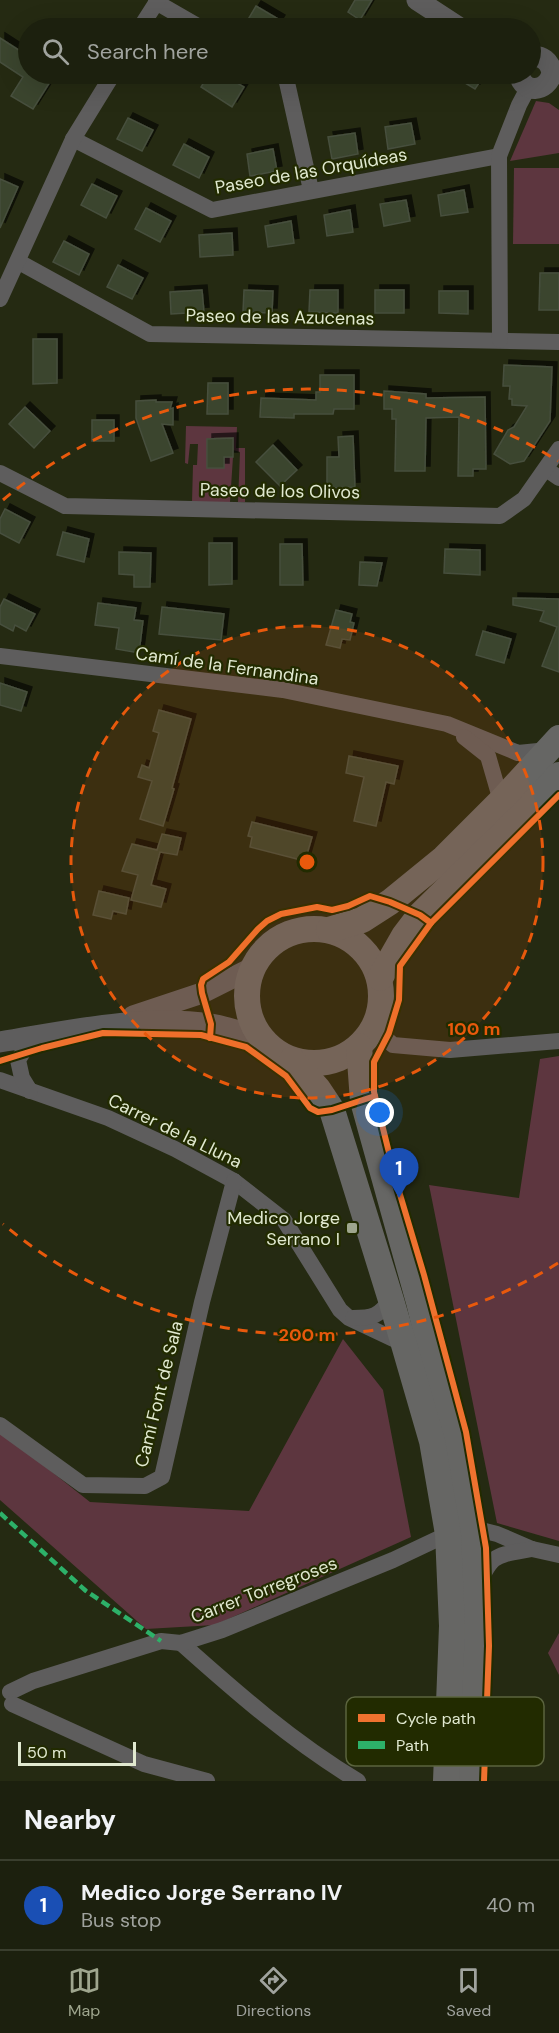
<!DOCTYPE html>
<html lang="en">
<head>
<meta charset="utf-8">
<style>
  :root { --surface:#1c200e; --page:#292d1c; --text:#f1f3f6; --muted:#a0a39e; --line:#3a3e2e; --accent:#9fa68e }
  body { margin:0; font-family:"DM Sans",sans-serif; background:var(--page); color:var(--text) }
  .scale { position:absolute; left:18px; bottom:15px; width:118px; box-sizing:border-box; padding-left:6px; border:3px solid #e1e9d0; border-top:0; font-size:16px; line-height:21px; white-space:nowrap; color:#e1e9d0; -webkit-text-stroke:4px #222b00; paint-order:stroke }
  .you { position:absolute; left:380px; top:1113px; width:21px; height:21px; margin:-15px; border:4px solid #fff; border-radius:50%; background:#1a73e8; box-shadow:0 0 0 9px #1a73e833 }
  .badge { display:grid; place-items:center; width:39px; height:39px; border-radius:50%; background:var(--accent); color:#fff; font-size:20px; font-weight:700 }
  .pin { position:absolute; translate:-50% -50px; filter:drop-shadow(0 2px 3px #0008) }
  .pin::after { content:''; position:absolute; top:32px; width:21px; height:18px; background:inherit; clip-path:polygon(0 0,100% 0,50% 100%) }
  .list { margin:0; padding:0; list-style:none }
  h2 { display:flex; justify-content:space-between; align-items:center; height:78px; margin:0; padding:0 24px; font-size:26px }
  h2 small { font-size:20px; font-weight:400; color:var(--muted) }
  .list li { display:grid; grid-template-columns:39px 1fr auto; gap:18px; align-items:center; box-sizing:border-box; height:90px; padding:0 24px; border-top:2px solid var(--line) }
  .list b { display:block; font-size:22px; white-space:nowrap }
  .list p { margin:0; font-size:20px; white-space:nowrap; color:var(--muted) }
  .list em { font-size:20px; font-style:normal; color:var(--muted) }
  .icon { flex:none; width:33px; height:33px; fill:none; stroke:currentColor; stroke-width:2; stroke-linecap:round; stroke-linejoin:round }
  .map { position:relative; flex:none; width:559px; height:1781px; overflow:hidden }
  .search { position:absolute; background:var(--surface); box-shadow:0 6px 24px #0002; left:18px; right:18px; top:18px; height:66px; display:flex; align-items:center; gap:15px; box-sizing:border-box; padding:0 21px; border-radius:33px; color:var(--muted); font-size:22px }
  .sheet { height:168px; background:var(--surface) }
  nav { display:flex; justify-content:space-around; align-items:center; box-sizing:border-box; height:84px; border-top:2px solid var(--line); background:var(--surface); font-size:16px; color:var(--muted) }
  nav a { display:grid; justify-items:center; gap:3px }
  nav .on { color:var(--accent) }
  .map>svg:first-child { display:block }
</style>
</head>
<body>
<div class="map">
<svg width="559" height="1781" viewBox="0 0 559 1781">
  <defs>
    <filter id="shadow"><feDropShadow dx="5" dy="-5" stdDeviation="0" flood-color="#0009"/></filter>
  </defs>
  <rect width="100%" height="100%" fill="#252a12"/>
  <!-- green -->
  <g fill="#5d363f">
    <polygon points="536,101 549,103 559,110 559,153 510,161"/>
    <polygon points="514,168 559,168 559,244 513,244"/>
    <polygon points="186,426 237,427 236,448 245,448 245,502 238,502 240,452 233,450 233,440 207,439 208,468 224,468 224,457 233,457 230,502 192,502 193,465 197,465 198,444 190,444 188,464 185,463"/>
    <polygon points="559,1056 559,1541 497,1523 429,1185 519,1198 540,1059"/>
    <polygon points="343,1339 383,1390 411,1537 215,1625 146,1629 0,1500 0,1431 90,1502 249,1511"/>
    <polygon points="559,1633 559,1675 548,1653"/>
  </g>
  <!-- building -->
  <g fill="#3a442f" stroke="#474f3d" stroke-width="1.5" filter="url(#shadow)">
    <polygon points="355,0 372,0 360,20 348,12"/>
    <polygon points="256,6 280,20 275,28 243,28"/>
    <polygon points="0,38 28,56 28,74 55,74 33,109 11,96 23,77 0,62"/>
    <polygon points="209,74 222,74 244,87 232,107 201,87"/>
    <polygon points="450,74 485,74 475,89"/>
    <polygon points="128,118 153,130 142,151 117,139"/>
    <polygon points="411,123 415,144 388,149 385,127"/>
    <polygon points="355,133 358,154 332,159 328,137"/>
    <polygon points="184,144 209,157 199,178 173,165"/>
    <polygon points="273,149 277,171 250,176 247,154"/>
    <polygon points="0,179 18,187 0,228"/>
    <polygon points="92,184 117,196 106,218 81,205"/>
    <polygon points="464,190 468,212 441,216 438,195"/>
    <polygon points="406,200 410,221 384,226 380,204"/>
    <polygon points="146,208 171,221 160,242 135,229"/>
    <polygon points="350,210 353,232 327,236 324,215"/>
    <polygon points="291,221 294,243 268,247 265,226"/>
    <polygon points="232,233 233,255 200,257 199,235"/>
    <polygon points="64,241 89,254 79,275 53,262"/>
    <polygon points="118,265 143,278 132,299 107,287"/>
    <polygon points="540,273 559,273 559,310 539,310"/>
    <polygon points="202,290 204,312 171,314 170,292"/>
    <polygon points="244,290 273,291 272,313 243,312"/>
    <polygon points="310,290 338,290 338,313 309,312"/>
    <rect x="375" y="290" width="29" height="23"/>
    <polygon points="439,291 468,291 468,314 439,313"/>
    <polygon points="33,339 57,339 57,383 33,384"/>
    <polygon points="504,365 552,367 550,421 524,461 510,464 494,454 508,430 514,427 527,406 512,405 512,399 509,399 510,386 503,386"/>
    <polygon points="320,375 354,375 354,409 334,409 333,414 294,414 294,418 260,417 261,398 316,400 316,392 320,392"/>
    <polygon points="208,383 228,383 228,414 207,414"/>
    <polygon points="384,391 426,394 426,398 485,397 486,469 473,469 473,476 458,476 459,417 426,418 425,471 395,471 396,419 392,419 392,409 384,409"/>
    <polygon points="156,400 156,402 172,402 170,409 173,408 173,425 162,424 173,453 151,461 136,418 136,401"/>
    <polygon points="25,407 50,431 34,448 9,424"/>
    <rect x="92" y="420" width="22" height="21"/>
    <polygon points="353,436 355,487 327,488 327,457 339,457 338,437"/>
    <polygon points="233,438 233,457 224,457 224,468 207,468 207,439"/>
    <polygon points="273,445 297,470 280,486 256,462"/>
    <polygon points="5,509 30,522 19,543 0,533 0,519"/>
    <polygon points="63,532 89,539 84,562 57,555"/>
    <polygon points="209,543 232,543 232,584 209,585"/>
    <polygon points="280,544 302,544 303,585 280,585"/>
    <polygon points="445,549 480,550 480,575 444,573"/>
    <polygon points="119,552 151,553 150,587 134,587 134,575 119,574"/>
    <polygon points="360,562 382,563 377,586 359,585"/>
    <polygon points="513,598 559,599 559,672 542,666 557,627 540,621 544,611 513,605"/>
    <polygon points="4,599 35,614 26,631 15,625 13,631 0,624 0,607"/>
    <polygon points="98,603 136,608 134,620 143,621 139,653 116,649 119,628 95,625"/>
    <polygon points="162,607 224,614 221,640 159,634"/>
    <polygon points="336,610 352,614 350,622 354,623 350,640 342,639 340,648 326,645"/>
    <polygon points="483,631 511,639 504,663 476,655"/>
    <polygon points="0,683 27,692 21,711 0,705"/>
    <polygon points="159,710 191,719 172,788 174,789 163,826 140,819 152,781 138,777 142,765 149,768 159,733 153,731"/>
    <polygon points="349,756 398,766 394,784 386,782 376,826 354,821 364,777 346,773"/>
    <polygon points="252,822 312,837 305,861 250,847 252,837 248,836"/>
    <polygon points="162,834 181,838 177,855 160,852 151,885 166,889 161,907 131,900 138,875 122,871 132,844 157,850"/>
    <polygon points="99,891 129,898 126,914 113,911 111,919 93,915"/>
  </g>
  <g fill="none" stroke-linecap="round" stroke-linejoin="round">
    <!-- minor -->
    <g stroke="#5e5d5d" stroke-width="16">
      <polyline points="156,2 201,28"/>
      <polyline points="140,28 158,0"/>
      <polyline points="278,74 286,78 311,190"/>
      <polyline points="73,139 212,210 499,156"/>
      <polyline points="19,262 150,334 559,342"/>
      <polyline points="0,299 73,139 113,74"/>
      <polyline points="500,340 499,156 519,105 528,88"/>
      <polyline points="546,469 559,478"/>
      <polyline points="0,473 65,506 500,516 524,499 559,449"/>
      <polyline points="0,656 283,690 447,724 518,753 548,750"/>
      <polyline points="464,737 488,756 501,801"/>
      <polyline points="373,1027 393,1045 450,1050 559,1041"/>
      <polyline points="0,1080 108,1118 175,1149 234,1181 284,1220 340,1310 349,1318 404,1344"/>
      <polyline points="30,1091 22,1078 18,1060 33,1036"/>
      <path d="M 353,1318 C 374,1318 378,1316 391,1300"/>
      <polyline points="0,1425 83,1485 145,1486 162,1477 202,1302 234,1181"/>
      <polyline points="469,1527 497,1534 532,1549 559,1555"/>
      <path d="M 476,1590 C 492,1553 494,1556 532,1549"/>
      <path d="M 181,1643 C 237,1693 293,1742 358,1781"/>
      <polyline points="10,1692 33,1681 161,1641 181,1643 222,1630 393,1560 448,1534"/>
      <polyline points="12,1704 144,1764 207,1781"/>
    </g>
    <!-- tertiary -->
    <g stroke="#5e5d5d" stroke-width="21">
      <polyline points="417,0 460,28"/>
      <path d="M 519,74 C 523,94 547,93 552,73 C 550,61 542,55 530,57"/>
      <polyline points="133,1016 202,993 252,968"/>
      <path d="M 0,1042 C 67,1031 142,1014 210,1024 C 228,1027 246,1033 263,1039"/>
    </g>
    <!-- primary -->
    <g stroke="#666664" stroke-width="26">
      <circle cx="314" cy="996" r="67"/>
      <polyline points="329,930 362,920 390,902 444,858 501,801 559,738"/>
      <polyline points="380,978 404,936 420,915 524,813 559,775"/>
      <polyline points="359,1046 363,1101 419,1302 463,1483 469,1527 474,1595 470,1724 471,1781"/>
      <polyline points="292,1060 318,1089 332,1110 391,1300 432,1441 448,1534 452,1626 446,1781"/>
    </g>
    <!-- quiet -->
    <polyline stroke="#2db169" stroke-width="4.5" stroke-dasharray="9 4.5" stroke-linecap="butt" points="0,1513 86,1591 161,1641"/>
    <!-- cycleway casing -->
    <g stroke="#222b00" stroke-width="10">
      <g id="cycleway">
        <polyline points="210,1038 211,1024 202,993 201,985 203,979 229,962 258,929 267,921 281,914 317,907 332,910 348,906 370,896 390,902 420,915 431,923"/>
        <polyline points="0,1061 42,1048 103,1033 201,1035 246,1047 286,1076 310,1108 318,1112 332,1110 375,1096"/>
        <polyline points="484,1781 489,1646 486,1548 466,1432 424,1275 396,1181 374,1092 374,1062 389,1033 399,1000 400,966 431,923 559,795"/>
      </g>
    </g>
    <!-- cycleway -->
    <use href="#cycleway" stroke="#ef722f" stroke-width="6"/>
  </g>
  <!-- distance rings -->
  <circle cx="307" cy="862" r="236" fill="#e8590c" fill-opacity=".12"/>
  <g fill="none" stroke="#e8590c" stroke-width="3" stroke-dasharray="10 8">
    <circle cx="307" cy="862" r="236"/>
    <path d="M558 1263A473 473 0 0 1 3 1224M3 500A473 473 0 0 1 558 461"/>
  </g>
  <!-- markers -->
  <rect fill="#9fa68e" stroke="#222b00" stroke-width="2" x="346" y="1222" width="12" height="12" rx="3"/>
  <g text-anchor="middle" stroke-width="4.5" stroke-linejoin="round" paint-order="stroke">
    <!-- street labels -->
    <g font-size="18" fill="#e1e9d0" stroke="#222b00">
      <text transform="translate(311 171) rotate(-10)" y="6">Paseo de las Orquídeas</text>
      <text transform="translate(280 317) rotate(1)" y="6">Paseo de las Azucenas</text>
      <text transform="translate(280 491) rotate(1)" y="6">Paseo de los Olivos</text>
      <text transform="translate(227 666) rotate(8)" y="6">Camí de la Fernandina</text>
      <text transform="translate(175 1131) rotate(26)" y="6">Carrer de la Lluna</text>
      <text transform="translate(159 1394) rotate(-76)" y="6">Camí Font de Sala</text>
      <text transform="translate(264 1590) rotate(-21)" y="6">Carrer Torregroses</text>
    </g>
    <!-- poi labels -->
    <g font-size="18" fill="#e1e9d0" stroke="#222b00" text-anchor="end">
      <text x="340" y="1224">Medico Jorge<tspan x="340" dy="21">Serrano I</tspan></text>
    </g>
  </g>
  <!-- legend -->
  <rect x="346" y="1697" width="198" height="69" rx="9" fill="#222b00" stroke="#5b643e" stroke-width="1.5"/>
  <rect x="358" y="1714" width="27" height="8" fill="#ef722f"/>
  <rect x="358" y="1741" width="27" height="8" fill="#2db169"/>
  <g font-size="16" fill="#e1e9d0">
    <text x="396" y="1724">Cycle path</text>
    <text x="396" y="1751">Path</text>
  </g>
  <circle cx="307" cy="862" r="9" fill="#e8590c" stroke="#222b00" stroke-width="3"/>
  <g font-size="18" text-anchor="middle" font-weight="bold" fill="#e8590c" stroke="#222b00" stroke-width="4.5" stroke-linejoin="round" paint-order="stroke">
    <text x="474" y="1035">100 m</text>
    <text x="307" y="1341">200 m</text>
  </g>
</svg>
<div class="scale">50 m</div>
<div class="you"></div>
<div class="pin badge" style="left:399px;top:1198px;background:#1a4fb4">1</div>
<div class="search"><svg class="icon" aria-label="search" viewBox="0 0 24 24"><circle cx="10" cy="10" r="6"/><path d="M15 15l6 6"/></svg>Search here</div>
</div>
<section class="sheet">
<h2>Nearby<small></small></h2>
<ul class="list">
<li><span class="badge" style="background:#1a4fb4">1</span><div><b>Medico Jorge Serrano IV</b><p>Bus stop</p></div><em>40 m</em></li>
</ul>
</section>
<nav>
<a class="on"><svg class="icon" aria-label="map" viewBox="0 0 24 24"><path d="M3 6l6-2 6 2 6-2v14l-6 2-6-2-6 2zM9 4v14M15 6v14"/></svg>Map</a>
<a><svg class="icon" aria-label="directions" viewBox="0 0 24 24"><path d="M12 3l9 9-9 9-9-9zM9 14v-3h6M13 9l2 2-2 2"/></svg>Directions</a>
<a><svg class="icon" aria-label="saved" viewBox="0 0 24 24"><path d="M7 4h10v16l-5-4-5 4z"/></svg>Saved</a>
</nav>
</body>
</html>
